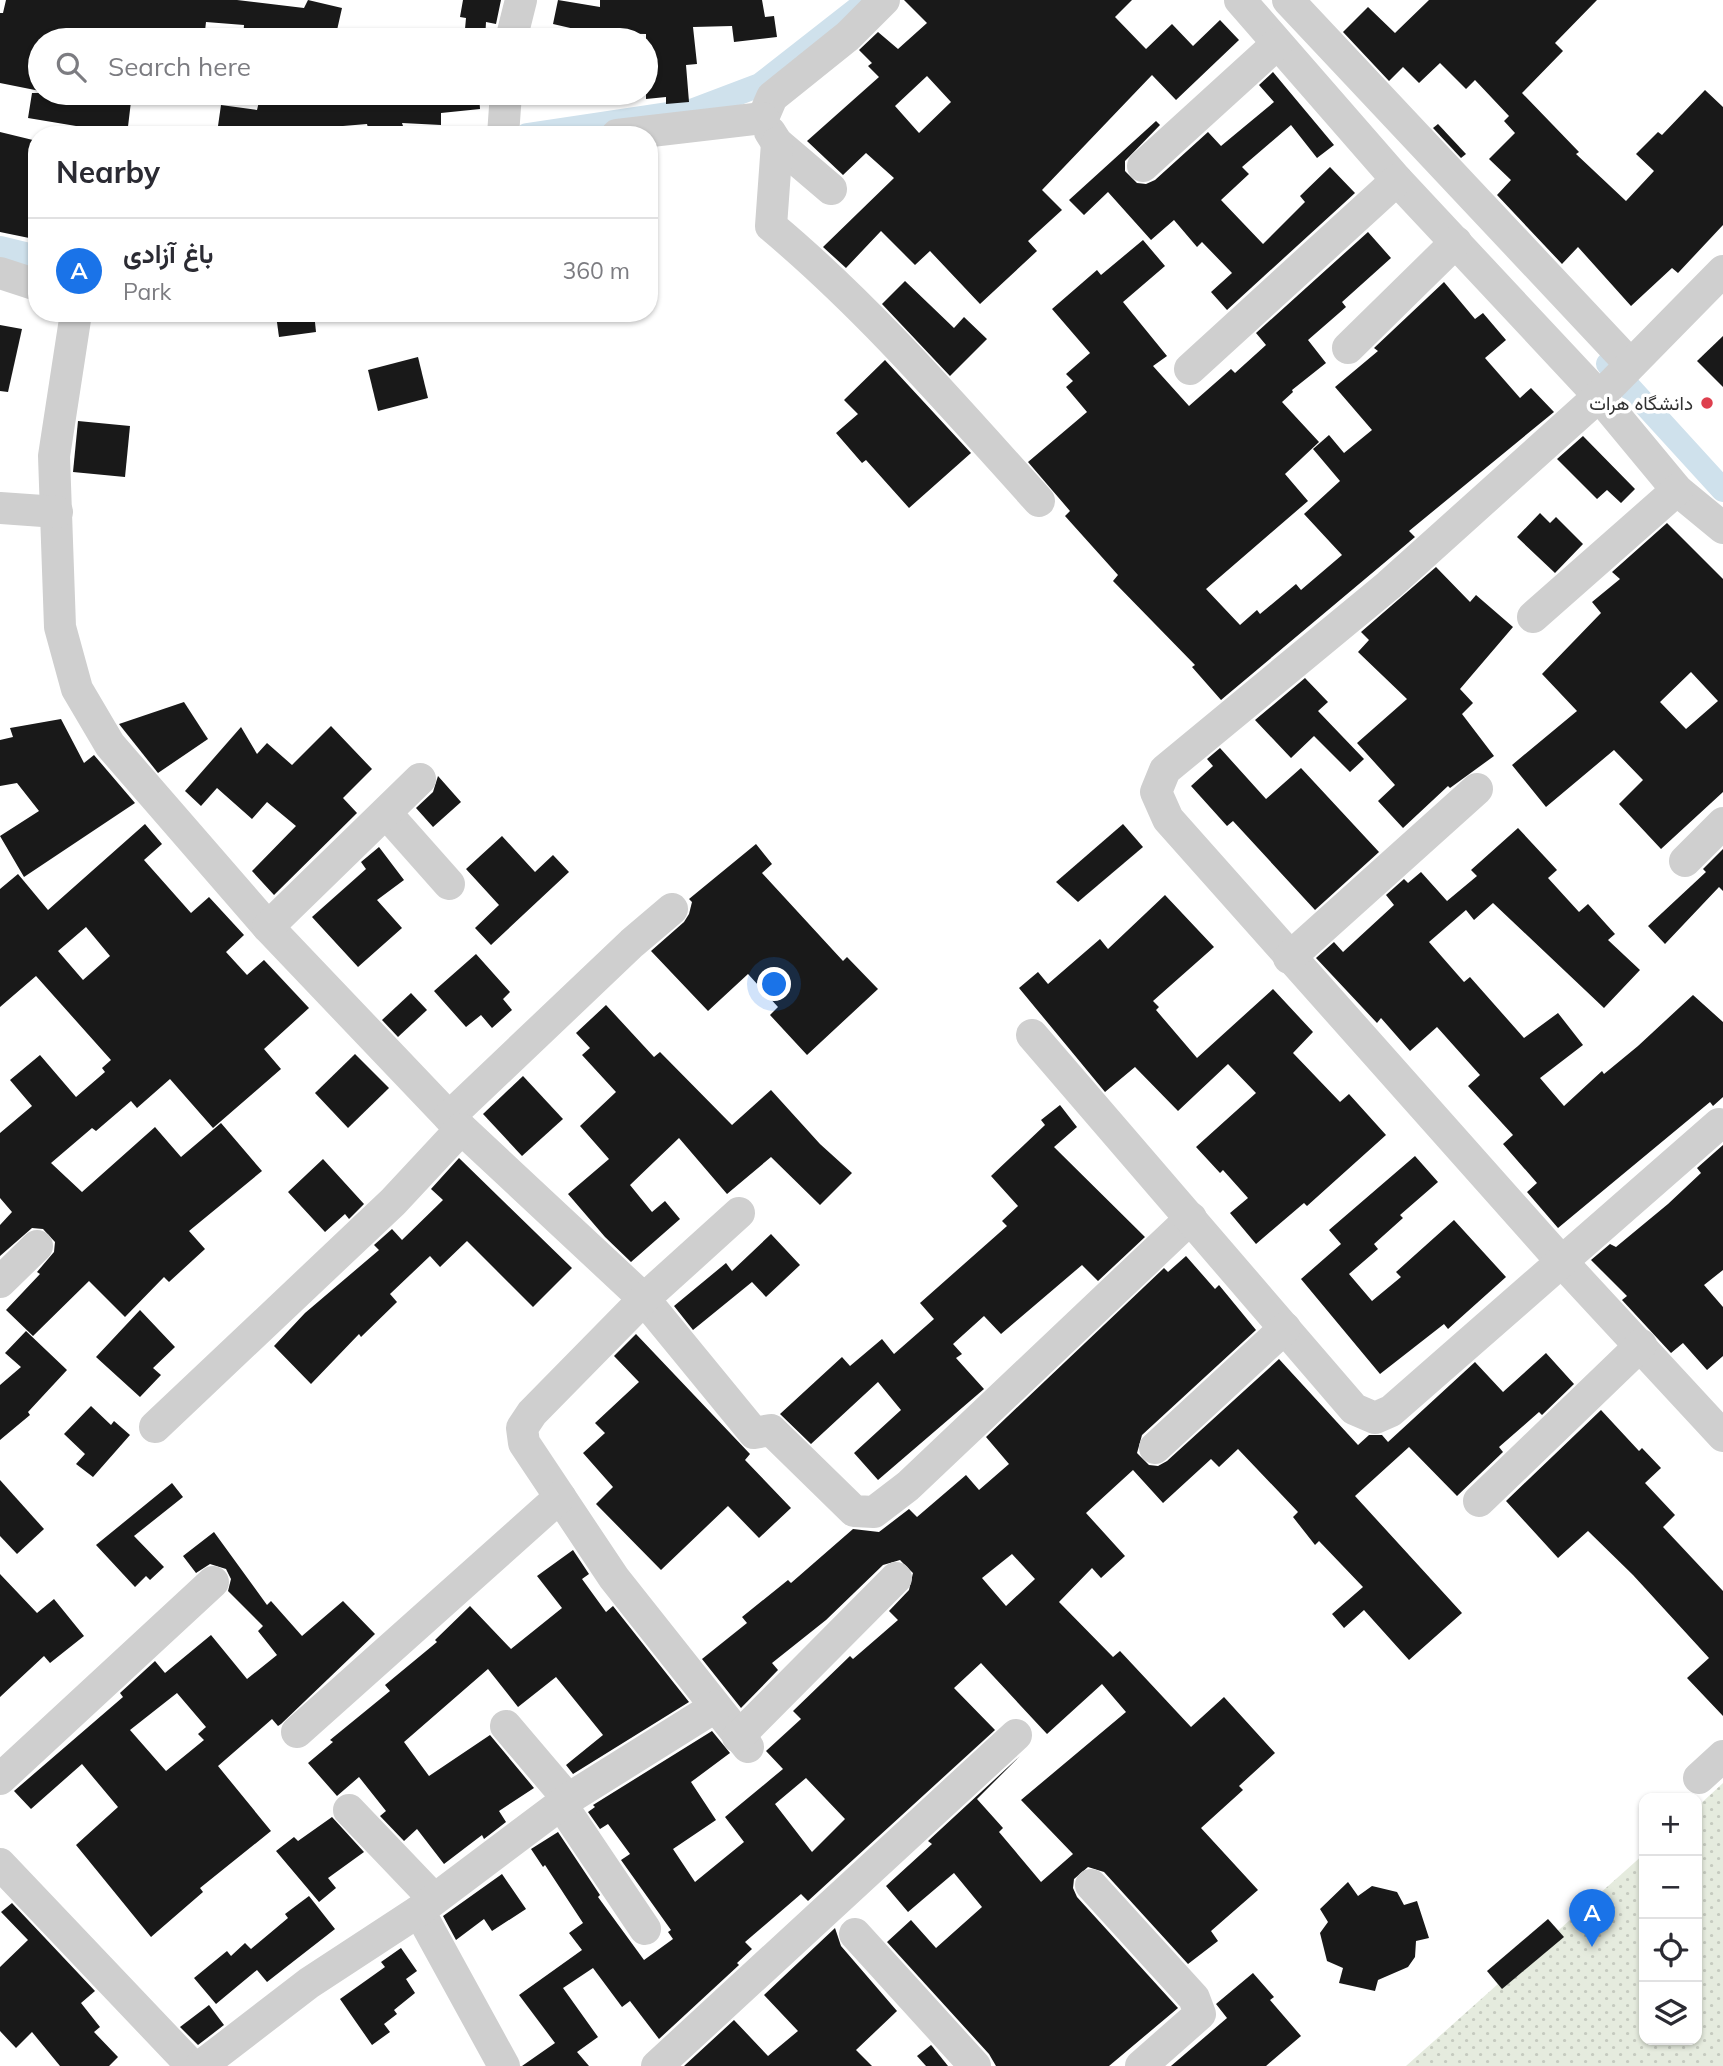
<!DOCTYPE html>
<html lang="en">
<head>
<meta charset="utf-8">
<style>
  :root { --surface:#fff; --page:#f7f7f7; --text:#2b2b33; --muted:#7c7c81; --line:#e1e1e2; --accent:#1a73e8 }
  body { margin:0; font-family:Mulish,Vazirmatn,sans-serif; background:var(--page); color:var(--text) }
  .controls { position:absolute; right:21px; bottom:21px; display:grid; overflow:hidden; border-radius:14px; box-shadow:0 2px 5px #0004 }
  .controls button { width:63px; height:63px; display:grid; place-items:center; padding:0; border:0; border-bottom:2px solid var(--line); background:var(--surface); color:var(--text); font:35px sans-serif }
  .you { position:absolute; left:775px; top:985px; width:24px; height:24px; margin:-18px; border:5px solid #fff; border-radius:50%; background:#1a73e8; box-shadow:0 0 0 10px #1a73e833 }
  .badge { display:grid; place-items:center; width:46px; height:46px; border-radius:50%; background:var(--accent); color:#fff; font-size:23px; font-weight:700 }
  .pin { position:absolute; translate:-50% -58px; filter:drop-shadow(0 2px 4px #0008) }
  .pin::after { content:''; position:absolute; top:37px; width:24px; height:21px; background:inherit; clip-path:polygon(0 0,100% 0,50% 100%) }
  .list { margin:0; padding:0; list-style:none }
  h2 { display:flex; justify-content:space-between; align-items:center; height:91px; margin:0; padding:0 28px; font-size:30px }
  h2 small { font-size:23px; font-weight:400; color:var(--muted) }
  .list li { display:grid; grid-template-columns:46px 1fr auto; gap:21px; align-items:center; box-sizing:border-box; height:105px; padding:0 28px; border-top:2px solid var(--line) }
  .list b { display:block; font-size:26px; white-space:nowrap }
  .list p { margin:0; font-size:23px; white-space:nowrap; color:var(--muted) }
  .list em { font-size:23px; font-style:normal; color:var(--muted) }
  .icon { flex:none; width:38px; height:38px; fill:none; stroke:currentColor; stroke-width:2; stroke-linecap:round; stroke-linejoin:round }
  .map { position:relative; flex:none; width:1723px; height:2066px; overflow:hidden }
  .search { position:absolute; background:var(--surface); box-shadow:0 2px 5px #0004; left:28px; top:28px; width:630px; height:77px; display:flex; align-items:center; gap:18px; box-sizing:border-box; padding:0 24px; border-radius:38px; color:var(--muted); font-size:26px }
  .panel { position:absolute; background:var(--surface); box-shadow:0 2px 5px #0004; left:28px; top:126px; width:630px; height:196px; border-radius:28px }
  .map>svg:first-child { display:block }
</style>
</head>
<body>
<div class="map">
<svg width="1723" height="2066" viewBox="0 0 1723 2066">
  <defs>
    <pattern id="park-dots" width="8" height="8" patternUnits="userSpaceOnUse" patternTransform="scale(1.75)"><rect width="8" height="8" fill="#e5ebde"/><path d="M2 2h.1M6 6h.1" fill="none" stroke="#c5cabf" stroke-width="1.8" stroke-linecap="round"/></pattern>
  </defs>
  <rect width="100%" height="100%" fill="#fff"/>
  <!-- park -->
  <polygon fill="url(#park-dots)" points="1723,1783 1723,2066 1406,2066 1644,1854 1644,2040 1697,2040 1697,1807"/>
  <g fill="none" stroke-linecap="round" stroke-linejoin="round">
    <!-- canal -->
    <g stroke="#cfe1ec" stroke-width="24">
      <polyline points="527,135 694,110 760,85 856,10"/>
      <polyline points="0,248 37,257"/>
      <polyline points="1608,364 1723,490"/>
    </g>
  </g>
  <!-- building -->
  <g fill="#191919" fill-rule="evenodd">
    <polygon points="6,0 237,0 304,8 308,0 342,8 335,39 298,30 297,40 243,40 244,25 206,22 204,40 40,40 40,91 0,83 0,13 3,13"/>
    <polygon points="463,0 501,0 496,24 486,22 485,40 464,40 466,18 460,17"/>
    <polygon points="558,0 600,7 600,0 762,0 765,17 774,16 777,37 734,42 732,26 693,27 697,64 686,65 689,102 666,104 666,97 646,99 646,34 592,33 553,24"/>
    <path d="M 904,0 L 1132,0 L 1115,17 L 1146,49 L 1172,24 L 1193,46 L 1220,20 L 1239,40 L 1176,100 L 1152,75 L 1042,190 L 1062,210 L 1028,241 L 1037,251 L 980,304 L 930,251 L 915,265 L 881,231 L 846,268 L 823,247 L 894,178 L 866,153 L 843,175 L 807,141 L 879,77 L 868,66 L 872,63 L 859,50 L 878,32 L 898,49 L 927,23 ZM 927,76 L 951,102 L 919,133 L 895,106 Z"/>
    <polygon points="1429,0 1597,0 1555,43 1563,51 1522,93 1579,152 1576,154 1626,201 1654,171 1636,154 1658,132 1662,135 1705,90 1723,107 1723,225 1678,273 1672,268 1631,306 1578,247 1562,264 1497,195 1511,180 1489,159 1515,133 1504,121 1509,116 1475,80 1466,89 1440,63 1419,83 1403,67 1389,81 1343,32 1368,7 1395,33"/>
    <polygon points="1273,72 1334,145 1317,158 1291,125 1242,167 1249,174 1221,200 1263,244 1305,202 1300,196 1330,167 1355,193 1227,310 1211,292 1232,273 1202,242 1197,247 1174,220 1151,240 1108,192 1084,215 1069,200 1156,121 1160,125 1125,161 1125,171 1137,183 1146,184 1155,180 1208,132 1221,146 1274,102 1259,85"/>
    <polygon points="32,93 132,93 127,135 99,133 100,130 28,118"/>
    <polygon points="261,93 479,93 480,109 441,113 441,125 402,123 406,135 370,135 367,124 331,127 333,135 248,135 248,131 218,126 221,105 257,110"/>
    <polygon points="1438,124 1466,154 1461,158 1433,128"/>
    <polygon points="0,132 37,141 37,226 34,239 0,232"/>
    <polygon points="1368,232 1391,258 1342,302 1346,307 1308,340 1326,363 1292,390 1293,392 1282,402 1319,442 1285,474 1308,501 1206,589 1240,625 1257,610 1260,614 1296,584 1301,590 1342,555 1304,514 1340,481 1313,449 1329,435 1344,453 1372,430 1335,387 1378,351 1374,348 1444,282 1475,319 1483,313 1506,340 1485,358 1520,398 1531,388 1554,412 1409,531 1415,537 1221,700 1192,667 1195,665 1113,581 1118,575 1065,516 1070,511 1028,462 1087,412 1066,387 1073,381 1066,374 1090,353 1052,309 1097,270 1101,275 1143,240 1165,266 1123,302 1167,356 1153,366 1189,406 1231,369 1235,373 1266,345 1256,333"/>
    <polygon points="905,281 954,328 964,317 987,339 950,376 882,304"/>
    <polygon points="289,313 314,313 316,332 279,337 276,315"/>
    <polygon points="0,325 22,329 8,392 0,391"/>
    <polygon points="1723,336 1723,387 1697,361"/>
    <polygon points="418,357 428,398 378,411 368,370"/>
    <polygon points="885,360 971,453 909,508 866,460 862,463 836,433 858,414 844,400"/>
    <polygon points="78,421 130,426 125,477 73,472"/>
    <polygon points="1583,436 1635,489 1621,503 1607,490 1597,499 1557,459"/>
    <polygon points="1540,513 1550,523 1556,517 1583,544 1555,573 1517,537"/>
    <path d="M 1667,523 L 1723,579 L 1723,792 L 1661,849 L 1619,804 L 1643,780 L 1614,750 L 1546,807 L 1512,765 L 1577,711 L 1542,674 L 1601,613 L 1592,602 L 1620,579 L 1612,572 ZM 1691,672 L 1718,701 L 1686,729 L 1660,702 Z"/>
    <polygon points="1436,567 1470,602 1476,595 1513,627 1460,689 1473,703 1462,714 1494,756 1450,788 1448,786 1403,828 1378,801 1395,785 1357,743 1407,699 1358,652 1369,640 1361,632"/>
    <polygon points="1305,678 1328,702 1318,711 1364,759 1350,772 1314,736 1291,758 1255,720"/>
    <polygon points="184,702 208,739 158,773 119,724"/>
    <polygon points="61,719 84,763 94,755 135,803 24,877 0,836 39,811 17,783 0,786 0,740 13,737 10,728"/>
    <polygon points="331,726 372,769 343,798 357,813 274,895 252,871 296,826 267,802 252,819 217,788 201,806 185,791 241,727 257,754 267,743 292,765"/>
    <polygon points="1220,748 1266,799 1301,768 1379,852 1315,910 1233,821 1227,826 1191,786 1213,766 1207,759"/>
    <polygon points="438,776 461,802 433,827 416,808 433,792"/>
    <path d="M 145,824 L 162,844 L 144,860 L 191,913 L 209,897 L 244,935 L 226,952 L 247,975 L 264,960 L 309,1008 L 264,1049 L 281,1069 L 213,1128 L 170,1079 L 137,1108 L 131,1101 L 96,1131 L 92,1128 L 51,1163 L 82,1192 L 155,1127 L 181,1157 L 221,1123 L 262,1171 L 189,1231 L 205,1249 L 169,1282 L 164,1277 L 125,1317 L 89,1281 L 33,1336 L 6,1310 L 40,1274 L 37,1272 L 54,1252 L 55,1242 L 43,1229 L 32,1228 L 0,1256 L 0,1225 L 12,1212 L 0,1198 L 0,1133 L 32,1106 L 10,1080 L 40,1055 L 76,1097 L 105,1072 L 102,1068 L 111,1060 L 36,976 L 0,1007 L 0,889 L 18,874 L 48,910 ZM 86,927 L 110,956 L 83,980 L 58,951 Z"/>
    <polygon points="1123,824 1143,847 1078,902 1056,882"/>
    <polygon points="1518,828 1557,870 1548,878 1579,912 1588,904 1615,934 1608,940 1640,970 1604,1008 1493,903 1474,920 1466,910 1429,942 1464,982 1470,977 1524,1038 1558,1013 1583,1045 1540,1078 1564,1106 1602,1071 1604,1074 1638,1046 1693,995 1723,1022 1723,1097 1713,1106 1710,1102 1558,1228 1527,1192 1537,1183 1503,1144 1513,1135 1468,1086 1480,1075 1437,1027 1410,1051 1381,1018 1377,1023 1316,958 1334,942 1343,952 1394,905 1386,895 1404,879 1408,883 1421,872 1447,901 1477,876 1471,870"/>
    <polygon points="502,836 535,872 553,855 569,872 491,945 475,928 499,905 466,869"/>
    <polygon points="756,844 772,864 762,873 843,961 847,957 878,989 807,1055 770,1015 778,1007 748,974 708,1011 651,951 684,922 689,914 692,902 689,899"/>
    <polygon points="379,847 404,880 377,900 402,928 358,967 312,917 366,869 361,862"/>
    <polygon points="1723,849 1723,891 1719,887 1665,944 1648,926 1706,872 1703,869"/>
    <polygon points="1165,895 1214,947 1153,1001 1159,1007 1156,1010 1197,1058 1273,989 1313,1032 1293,1053 1340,1102 1349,1094 1386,1135 1307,1206 1304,1203 1256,1244 1230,1213 1248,1198 1223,1170 1220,1173 1196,1147 1256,1093 1228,1064 1178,1111 1135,1067 1105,1092 1019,988 1038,972 1048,984 1100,939 1108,949"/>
    <polygon points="476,954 510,992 503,999 512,1010 492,1028 481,1015 466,1027 434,991"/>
    <polygon points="411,993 427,1010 398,1037 382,1020"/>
    <polygon points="606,1005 654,1057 660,1052 732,1125 771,1090 820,1144 852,1173 820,1205 771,1157 727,1194 679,1138 630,1185 652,1212 665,1201 680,1219 631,1262 605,1237 568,1194 609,1159 580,1126 616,1092 582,1055 590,1048 576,1033"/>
    <polygon points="355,1054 389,1088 348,1128 315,1093"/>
    <polygon points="523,1076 563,1119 522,1156 483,1114"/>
    <polygon points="1060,1105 1077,1127 1054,1147 1145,1237 1098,1281 1082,1265 1001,1334 984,1316 953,1344 962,1354 956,1358 984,1389 878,1480 854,1453 901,1410 878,1382 811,1444 780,1414 842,1357 850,1366 882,1339 894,1354 934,1319 920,1303 1007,1226 1002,1221 1018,1206 991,1176 1045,1125 1041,1120"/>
    <polygon points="1723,1145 1723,1270 1704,1285 1723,1307 1723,1356 1707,1370 1683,1343 1671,1353 1622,1300 1627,1296 1591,1260 1610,1244 1616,1247 1668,1204 1701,1173 1697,1168"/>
    <polygon points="1415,1156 1438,1182 1400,1215 1403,1218 1374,1244 1378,1249 1349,1274 1372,1301 1401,1277 1396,1272 1454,1220 1506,1277 1448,1329 1444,1324 1380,1374 1301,1279 1341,1244 1329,1230"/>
    <polygon points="459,1158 572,1268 533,1307 467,1241 440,1267 430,1256 390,1294 397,1302 361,1337 359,1334 311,1384 274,1346 305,1313 379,1250 374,1245 392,1229 402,1240 443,1200 431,1189"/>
    <polygon points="323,1159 364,1204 349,1219 345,1214 325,1232 288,1192"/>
    <polygon points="771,1234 800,1265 766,1297 752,1282 693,1330 674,1306 726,1263 732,1271"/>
    <path d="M 1186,1256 L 1215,1289 L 1219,1285 L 1256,1330 L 1142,1435 L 1137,1453 L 1149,1465 L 1158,1466 L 1167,1461 L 1279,1359 L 1358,1445 L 1369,1435 L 1382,1435 L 1388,1442 L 1475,1362 L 1503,1392 L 1546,1353 L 1574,1384 L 1542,1415 L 1539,1412 L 1499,1447 L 1503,1452 L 1457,1496 L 1409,1447 L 1355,1496 L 1462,1613 L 1409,1660 L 1364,1610 L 1344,1628 L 1332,1614 L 1363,1587 L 1319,1541 L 1315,1545 L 1293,1517 L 1298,1512 L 1238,1449 L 1219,1467 L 1211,1459 L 1163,1503 L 1133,1470 L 1086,1513 L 1125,1556 L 1101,1578 L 1092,1568 L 1059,1602 L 1113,1657 L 1120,1651 L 1191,1727 L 1224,1697 L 1275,1753 L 1239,1786 L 1243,1790 L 1201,1828 L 1258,1890 L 1211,1931 L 1218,1941 L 1188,1964 L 1104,1872 L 1088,1867 L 1074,1879 L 1073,1888 L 1077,1897 L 1178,2008 L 1109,2066 L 996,2066 L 989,2054 L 887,1942 L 911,1920 L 936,1948 L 982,1907 L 954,1873 L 908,1912 L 886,1886 L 932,1844 L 928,1841 L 1020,1756 L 977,1799 L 1003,1828 L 999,1832 L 1041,1882 L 1073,1854 L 1021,1800 L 1126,1712 L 1102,1684 L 1047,1734 L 981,1663 L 954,1688 L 995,1730 L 808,1901 L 801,1894 L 745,1942 L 752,1949 L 737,1963 L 739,1965 L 659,2039 L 630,2001 L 622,2007 L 593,1968 L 563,1988 L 598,2037 L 577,2052 L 589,2066 L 522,2066 L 555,2043 L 519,1995 L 582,1950 L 569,1933 L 583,1923 L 545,1865 L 543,1867 L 531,1849 L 558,1832 L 600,1895 L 598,1897 L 644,1960 L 673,1939 L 668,1932 L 671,1930 L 621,1860 L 630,1854 L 608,1824 L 600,1829 L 588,1812 L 595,1807 L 593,1805 L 712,1731 L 730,1753 L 691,1782 L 716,1820 L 673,1849 L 695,1882 L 744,1842 L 725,1817 L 783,1769 L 766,1751 L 801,1719 L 793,1711 L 850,1656 L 853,1659 L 898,1620 L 889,1611 L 909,1590 L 913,1573 L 900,1560 L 883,1565 L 826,1620 L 772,1663 L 778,1670 L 741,1708 L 702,1659 L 747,1623 L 742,1617 L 788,1580 L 791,1583 L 853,1529 L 879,1532 L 909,1509 L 917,1517 L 966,1475 L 979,1490 L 1009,1464 L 986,1437 L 1164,1268 L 1168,1272 ZM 1012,1554 L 1035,1579 L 1006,1606 L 982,1578 ZM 806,1778 L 845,1819 L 812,1852 L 775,1804 Z"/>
    <polygon points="140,1310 175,1347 153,1368 161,1375 140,1397 96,1357"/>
    <polygon points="26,1331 67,1370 28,1412 30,1415 0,1440 0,1385 21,1367 5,1353"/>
    <polygon points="636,1334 750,1454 745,1460 791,1508 759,1538 728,1506 661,1570 596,1504 613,1487 583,1453 605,1433 595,1423 639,1382 614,1356"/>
    <polygon points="91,1406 111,1425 114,1421 130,1435 93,1477 76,1464 85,1454 64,1434"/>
    <polygon points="1601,1410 1639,1451 1642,1448 1661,1468 1645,1483 1675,1515 1663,1527 1723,1591 1723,1716 1687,1678 1709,1658 1633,1575 1588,1531 1558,1558 1506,1501"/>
    <polygon points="0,1480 44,1529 17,1554 0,1536"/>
    <polygon points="172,1483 183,1497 134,1536 164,1567 150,1580 146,1576 135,1587 96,1545"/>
    <path d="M 214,1532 L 267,1605 L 271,1601 L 302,1636 L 343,1601 L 375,1634 L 281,1724 L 278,1726 L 272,1719 L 218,1766 L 271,1831 L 200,1888 L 203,1892 L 151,1937 L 76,1845 L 118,1807 L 82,1764 L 31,1809 L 14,1791 L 123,1697 L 120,1693 L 155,1661 L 165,1673 L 211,1635 L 247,1679 L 277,1655 L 258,1631 L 263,1626 L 228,1591 L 231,1579 L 226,1569 L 210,1564 L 196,1573 L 183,1556 ZM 177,1693 L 206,1727 L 198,1734 L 204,1740 L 166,1771 L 130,1730 Z"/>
    <polygon points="573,1550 589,1574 582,1579 606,1612 613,1606 689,1702 573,1774 566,1765 603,1735 556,1677 518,1707 488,1669 404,1742 429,1776 490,1735 534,1788 499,1811 506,1822 484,1839 482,1835 444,1864 417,1829 404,1841 380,1816 386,1811 359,1777 337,1796 308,1763 333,1742 330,1740 390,1691 385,1685 437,1642 435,1640 470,1606 511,1649 562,1608 537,1576"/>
    <polygon points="0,1574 37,1613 54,1599 84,1636 50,1663 44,1656 0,1697"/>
    <polygon points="332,1817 364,1852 328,1878 336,1888 319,1902 276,1851 294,1837 298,1841"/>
    <polygon points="502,1874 526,1909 492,1931 484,1919 456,1940 443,1916"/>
    <polygon points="1348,1882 1358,1896 1372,1886 1397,1892 1404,1905 1417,1901 1429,1938 1416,1941 1415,1957 1408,1967 1378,1980 1375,1991 1339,1983 1343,1968 1327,1961 1320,1933 1328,1922 1320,1909"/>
    <polygon points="309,1896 335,1929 267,1982 257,1970 216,2004 194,1978 227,1951 231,1956 245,1943 251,1949 288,1918 285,1914"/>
    <polygon points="12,1903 95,1991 81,2003 100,2027 94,2032 118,2057 109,2066 60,2066 32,2032 16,2048 0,2031 0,1967 28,1940 1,1912"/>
    <polygon points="1548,1919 1564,1937 1502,1989 1487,1971"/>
    <polygon points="835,1928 841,1946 897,2011 856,2050 872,2066 684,2066 734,2020 768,2056 798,2031 764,1995"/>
    <polygon points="401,1948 417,1971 406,1979 415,1993 394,2010 397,2014 384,2024 390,2032 372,2045 340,1999 385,1967 381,1962"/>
    <polygon points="1253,1973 1274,1997 1270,2000 1301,2036 1266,2066 1171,2066 1227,2018 1216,2004"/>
    <polygon points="209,2005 224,2025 198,2045 180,2027"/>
    <polygon points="931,2045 932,2046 948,2066 926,2066 917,2056"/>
  </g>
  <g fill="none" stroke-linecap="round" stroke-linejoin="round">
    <!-- minor -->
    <g stroke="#cfcfcf" stroke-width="32">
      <polyline points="1240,0 1397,180 1599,396 1677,490 1723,528"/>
      <polyline points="1288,0 1630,364"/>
      <polyline points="511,40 521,0"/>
      <polyline points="763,118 772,97 848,36 884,0"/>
      <polyline points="770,132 777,143 831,189"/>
      <polyline points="503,135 506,93"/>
      <polyline points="617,135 763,118"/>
      <path d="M 777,143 L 771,226 C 869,308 953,406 1039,501"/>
      <polyline points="1143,166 1277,44"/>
      <polyline points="1723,271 1608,388 1389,585 1165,770 1156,792 1168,819 1562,1262 1723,1436"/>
      <polyline points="0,273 37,285"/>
      <polyline points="76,313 54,456 60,627 77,689 110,745 268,927 449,1117 644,1299 754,1433 771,1430 854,1511 874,1512 908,1486 1191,1218"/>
      <polyline points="1348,348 1456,242"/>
      <polyline points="1190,369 1397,180"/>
      <polyline points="0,508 57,512"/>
      <polyline points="1533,617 1677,490"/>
      <polyline points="386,813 449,884"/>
      <polyline points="1685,861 1723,823"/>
      <polyline points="268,927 420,779"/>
      <polyline points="1289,958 1477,789"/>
      <polyline points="1032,1035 1354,1409 1375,1418 1391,1411 1719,1124"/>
      <polyline points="449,1117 632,943 672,909"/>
      <polyline points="739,1213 644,1299 532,1413 522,1428 524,1443 614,1578 748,1747"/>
      <polyline points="0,1282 37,1246"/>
      <polyline points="155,1427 393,1202 461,1129"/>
      <polyline points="1155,1448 1285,1328"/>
      <polyline points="1479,1501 1641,1345"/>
      <polyline points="506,1726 568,1799"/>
      <polyline points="297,1732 560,1497"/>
      <polyline points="738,1737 896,1578"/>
      <polyline points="1699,1778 1723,1756"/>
      <polyline points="0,1779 213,1582"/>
      <polyline points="561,1804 645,1929"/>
      <polyline points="349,1810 434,1899"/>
      <polyline points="0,1864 192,2066"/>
      <polyline points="1091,1885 1194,1998 1200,2014 1141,2066"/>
      <polyline points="419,1911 504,2066"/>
      <polyline points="855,1934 975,2066"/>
      <polyline points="201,2066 309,1983 419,1911 568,1799 715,1707"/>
      <polyline points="657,2066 1016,1735"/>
    </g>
  </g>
  <!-- markers -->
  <circle fill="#de3f4e" stroke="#fff" stroke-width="2.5" cx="1707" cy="403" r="7"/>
  <g text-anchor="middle" stroke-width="7" stroke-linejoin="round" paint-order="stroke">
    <!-- poi labels -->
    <g font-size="19" fill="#323232" stroke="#fff" text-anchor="end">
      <text x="1693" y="410">دانشگاه هرات</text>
    </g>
  </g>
</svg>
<div class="controls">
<button>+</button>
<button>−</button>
<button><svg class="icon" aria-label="locate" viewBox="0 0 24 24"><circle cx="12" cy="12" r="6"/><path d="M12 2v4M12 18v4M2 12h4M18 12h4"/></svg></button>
<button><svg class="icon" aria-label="layers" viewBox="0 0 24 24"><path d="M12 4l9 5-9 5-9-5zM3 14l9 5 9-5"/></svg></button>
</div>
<div class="you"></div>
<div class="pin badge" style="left:1592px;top:1947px">A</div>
<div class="search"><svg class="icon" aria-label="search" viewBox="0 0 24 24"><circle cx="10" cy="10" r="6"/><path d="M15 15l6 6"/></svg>Search here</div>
<section class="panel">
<h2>Nearby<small></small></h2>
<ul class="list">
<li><span class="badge">A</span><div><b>باغ آزادی</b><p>Park</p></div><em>360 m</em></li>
</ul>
</section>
</div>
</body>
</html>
